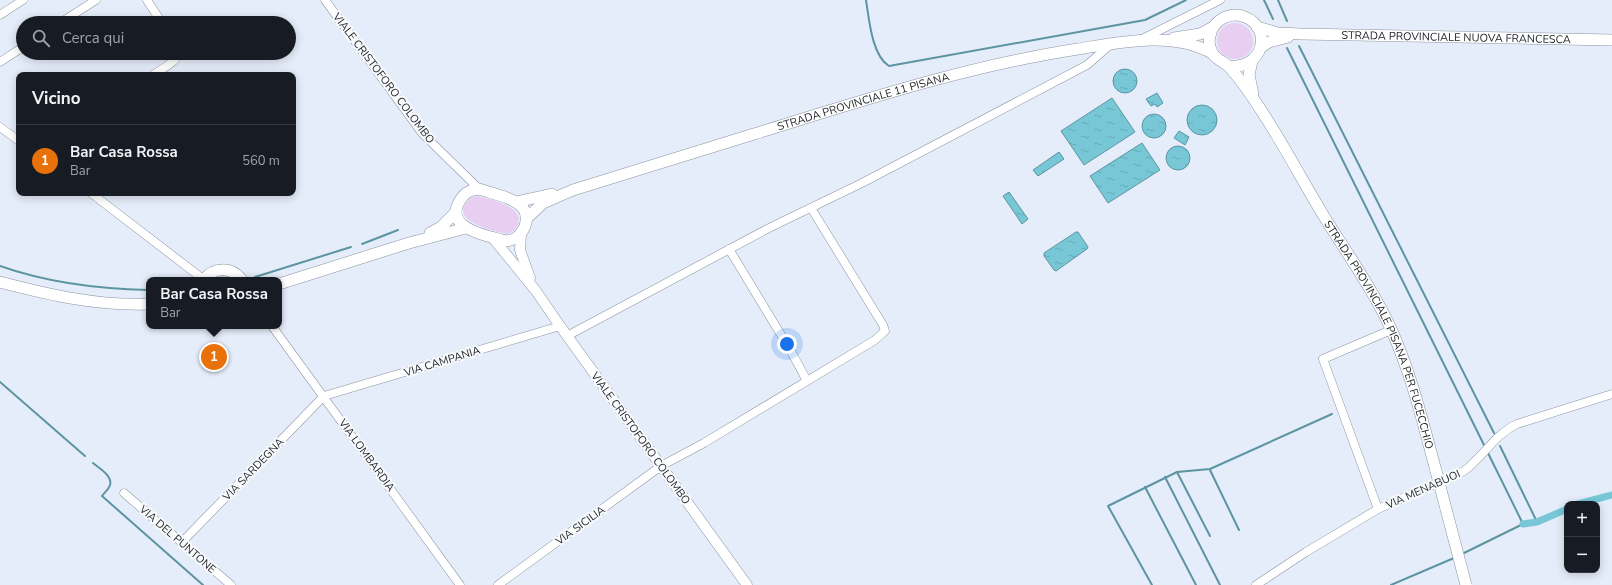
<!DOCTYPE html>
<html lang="it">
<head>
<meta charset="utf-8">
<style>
  :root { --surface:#171b24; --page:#20242c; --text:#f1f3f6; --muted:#9ea1a6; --line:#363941; --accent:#7c3aed }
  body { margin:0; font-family:"Nunito Sans",sans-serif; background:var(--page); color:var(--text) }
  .controls { position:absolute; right:12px; bottom:12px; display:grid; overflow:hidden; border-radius:8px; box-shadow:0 2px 10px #0003 }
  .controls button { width:36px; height:36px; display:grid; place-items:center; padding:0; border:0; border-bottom:1px solid var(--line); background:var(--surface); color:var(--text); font:20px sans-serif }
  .you { position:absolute; left:787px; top:344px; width:14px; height:14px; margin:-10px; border:3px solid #fff; border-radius:50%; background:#1a73e8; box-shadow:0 0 0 6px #1a73e833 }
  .badge { display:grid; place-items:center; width:26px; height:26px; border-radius:50%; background:var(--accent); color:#fff; font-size:13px; font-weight:700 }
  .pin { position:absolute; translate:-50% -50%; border:2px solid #fff; box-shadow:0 1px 4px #0006 }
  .popup { position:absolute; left:146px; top:277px; width:136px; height:52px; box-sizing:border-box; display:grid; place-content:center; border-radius:8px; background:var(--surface); filter:drop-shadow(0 1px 3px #0005); font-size:13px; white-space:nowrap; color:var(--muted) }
  .popup b { font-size:15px; color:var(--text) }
  .popup::after { content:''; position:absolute; left:50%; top:100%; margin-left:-8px; border:8px solid transparent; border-top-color:var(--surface) }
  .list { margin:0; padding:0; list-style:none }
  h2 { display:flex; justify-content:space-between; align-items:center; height:52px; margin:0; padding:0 16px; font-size:17px }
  h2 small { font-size:13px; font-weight:400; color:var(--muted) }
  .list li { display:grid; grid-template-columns:26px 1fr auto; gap:12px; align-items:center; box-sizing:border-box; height:72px; padding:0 16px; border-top:1px solid var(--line) }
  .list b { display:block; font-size:15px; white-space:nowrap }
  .list p { margin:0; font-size:13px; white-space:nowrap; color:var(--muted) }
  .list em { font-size:13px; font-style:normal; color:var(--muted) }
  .icon { flex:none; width:22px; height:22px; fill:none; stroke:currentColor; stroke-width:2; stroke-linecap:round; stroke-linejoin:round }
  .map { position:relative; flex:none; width:1612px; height:585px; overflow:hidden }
  .search { position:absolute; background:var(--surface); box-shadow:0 2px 10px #0003; left:16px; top:16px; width:280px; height:44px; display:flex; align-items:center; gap:10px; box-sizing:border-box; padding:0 14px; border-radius:22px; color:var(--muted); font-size:15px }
  .panel { position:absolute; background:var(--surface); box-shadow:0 2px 10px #0003; left:16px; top:72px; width:280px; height:124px; border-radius:8px }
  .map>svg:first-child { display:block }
</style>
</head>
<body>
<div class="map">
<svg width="1612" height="585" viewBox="0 0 1612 585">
  <defs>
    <pattern id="water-ripples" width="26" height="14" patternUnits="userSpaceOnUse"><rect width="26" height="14" fill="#77c7d6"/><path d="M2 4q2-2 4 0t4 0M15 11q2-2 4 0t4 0" fill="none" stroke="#66abb8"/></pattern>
  </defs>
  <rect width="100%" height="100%" fill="#e5edfa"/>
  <!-- green -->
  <g fill="#e8cff2">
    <circle cx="1235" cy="41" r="18"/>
    <path d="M 478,196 C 490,200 525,206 518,224 C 516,230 512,233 506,234 C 494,230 455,223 465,205 C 468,199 472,197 478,196 Z"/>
    <polygon points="219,275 226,275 235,280 210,280"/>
  </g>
  <!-- water -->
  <g fill="url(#water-ripples)" stroke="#5c95a1">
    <circle cx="1125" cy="81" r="12"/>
    <polygon points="1157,93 1163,103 1157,107 1155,104 1151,106 1146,99"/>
    <polygon points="1112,98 1135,132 1084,165 1061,131"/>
    <circle cx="1202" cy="120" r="15"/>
    <circle cx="1154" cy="126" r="12"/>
    <polygon points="1179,131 1189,137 1185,145 1174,138"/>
    <polygon points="1142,143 1160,170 1108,203 1090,176"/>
    <circle cx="1178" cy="158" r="12"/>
    <polygon points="1059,152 1064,159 1038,176 1033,170"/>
    <polygon points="1009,192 1028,219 1022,224 1003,196"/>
    <polygon points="1076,232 1078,232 1088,247 1087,249 1056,271 1054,270 1044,256 1044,253"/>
  </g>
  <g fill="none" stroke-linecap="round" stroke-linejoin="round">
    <!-- stream -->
    <g stroke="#5c95a1" stroke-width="2">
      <path d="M 866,0 C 869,19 872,56 889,66 L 1145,20 L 1186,0"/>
      <polyline points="1264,0 1273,19"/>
      <polyline points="1278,0 1287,21"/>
      <polyline points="1299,46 1494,433"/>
      <polyline points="1287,48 1485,447"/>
      <polyline points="362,244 398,230"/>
      <path d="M 0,266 C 48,283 98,289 149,290"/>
      <polyline points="255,277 351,247"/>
      <polyline points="0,382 85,456"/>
      <polyline points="1500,446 1537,522"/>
      <path d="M 93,463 C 99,468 113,476 110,485 C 109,489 104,493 102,496 L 203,585"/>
      <polyline points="1210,470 1239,530"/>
      <polyline points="1177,472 1210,536"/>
      <polyline points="1165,477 1220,585"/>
      <polyline points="1145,487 1196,585"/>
      <polyline points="1462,554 1523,524 1487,451"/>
      <polyline points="1152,585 1108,506 1177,472 1210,469 1332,414"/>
      <polyline points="1391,585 1454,558"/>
    </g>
    <!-- canal -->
    <g stroke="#77c7d6" stroke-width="7">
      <polyline points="1578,504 1612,495"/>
      <polyline points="1523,524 1537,522 1567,509"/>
    </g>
    <!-- minor casing -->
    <g stroke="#8c93a0" stroke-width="9">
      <g id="minor">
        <polyline points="147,0 162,23"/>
        <polyline points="325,0 422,133 479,189"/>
        <polyline points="0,15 23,0"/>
        <polyline points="60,23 96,0"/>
        <polyline points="1142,39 1220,0"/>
        <polyline points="0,62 23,47"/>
        <path d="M 153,75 C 161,69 176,63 179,53"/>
        <polyline points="0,127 19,141"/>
        <polyline points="91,193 203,279"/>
        <polyline points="729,249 792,353 807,381"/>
        <polyline points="272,326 460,585"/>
        <polyline points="567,336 769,228 862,183 1087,65 1111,44"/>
        <polyline points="124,493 231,585"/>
        <polyline points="1378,509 1323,359 1391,330"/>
        <polyline points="182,542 324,396 560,326"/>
        <polyline points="498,585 661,466 704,443 875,340 885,331 883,325 811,208"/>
        <path d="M 1256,585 L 1306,552 L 1378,509 L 1464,471 C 1483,457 1495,434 1517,424 L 1612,394"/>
      </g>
    </g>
    <!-- tertiary casing -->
    <g stroke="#8c93a0" stroke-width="11">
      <g id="tertiary">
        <polyline points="521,234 520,250 530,278"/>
        <polyline points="492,237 536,291 560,326 747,585"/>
      </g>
    </g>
    <!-- secondary casing -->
    <g stroke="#8c93a0" stroke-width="12">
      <g id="secondary">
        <path id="s1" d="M 1257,27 L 1278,33 L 1301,34 L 1612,40"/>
        <polyline points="1174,38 1200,34 1213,27"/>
        <polyline points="1260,48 1269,42 1288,37"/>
        <polyline points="1252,61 1249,75 1253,94"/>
        <path id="s2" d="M 1228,66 C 1264,70 1273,28 1245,17 C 1230,11 1213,20 1210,36 C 1208,42 1210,49 1213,54 C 1218,61 1225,62 1230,68 C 1244,83 1255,101 1266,118 C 1287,151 1305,185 1325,218 C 1348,255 1374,291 1392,331 C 1412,376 1423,423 1436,471"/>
        <path d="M 479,189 C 493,194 513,197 523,208 C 533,221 519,245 502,240 C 487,236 446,228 458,204 C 463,194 468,190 479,189 Z"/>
        <polyline points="516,202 552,194"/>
        <path id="s3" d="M 527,218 L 543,203 L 573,190 C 633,172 693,153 754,134 C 861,101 967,66 1078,49 C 1121,42 1172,31 1212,53"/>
        <polyline points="430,233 441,227 456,212"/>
        <path d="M 203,280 C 214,267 231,266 242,280"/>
        <path d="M 0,282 C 50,295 97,306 149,304"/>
        <polyline points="279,284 409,243 466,228"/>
      </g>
    </g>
    <!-- minor -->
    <use href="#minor" stroke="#fff" stroke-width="8"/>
    <!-- tertiary -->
    <use href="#tertiary" stroke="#fff" stroke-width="10"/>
    <!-- secondary -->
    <use href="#secondary" stroke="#fff" stroke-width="11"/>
    <!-- secondary-bridge casing -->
    <g stroke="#8c93a0" stroke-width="12" stroke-linecap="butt">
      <polyline id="secondary-bridge" points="1436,471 1466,585"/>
    </g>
    <!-- secondary-bridge -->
    <use href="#secondary-bridge" stroke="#fff" stroke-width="11"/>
  </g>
  <g text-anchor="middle" stroke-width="4" stroke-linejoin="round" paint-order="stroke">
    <!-- street labels -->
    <g font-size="11" fill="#1d2025" stroke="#f8fafc">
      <text dy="4" stroke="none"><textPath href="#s1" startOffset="200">STRADA PROVINCIALE NUOVA FRANCESCA</textPath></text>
      <text transform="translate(384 78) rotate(53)" y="4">VIALE CRISTOFORO COLOMBO</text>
      <text dy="4" stroke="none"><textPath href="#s3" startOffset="358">STRADA PROVINCIALE 11 PISANA</textPath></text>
      <text dy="4" stroke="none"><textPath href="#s2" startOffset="472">STRADA PROVINCIALE PISANA PER FUCECCHIO</textPath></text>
      <text transform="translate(442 361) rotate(-17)" y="4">VIA CAMPANIA</text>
      <text transform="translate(641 438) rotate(54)" y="4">VIALE CRISTOFORO COLOMBO</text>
      <text transform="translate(367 455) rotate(54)" y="4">VIA LOMBARDIA</text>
      <text transform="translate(253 469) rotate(-46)" y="4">VIA SARDEGNA</text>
      <text transform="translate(1423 489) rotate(-24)" y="4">VIA MENABUOI</text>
      <text transform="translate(580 525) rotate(-36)" y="4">VIA SICILIA</text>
      <text transform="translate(178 539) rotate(41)" y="4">VIA DEL PUNTONE</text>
    </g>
  </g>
</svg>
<div class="controls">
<button>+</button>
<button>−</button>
</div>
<div class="you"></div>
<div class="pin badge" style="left:214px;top:357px;background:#e8710a">1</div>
<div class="popup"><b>Bar Casa Rossa</b>Bar</div>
<div class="search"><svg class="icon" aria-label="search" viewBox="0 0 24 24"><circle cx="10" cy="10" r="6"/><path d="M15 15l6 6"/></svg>Cerca qui</div>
<section class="panel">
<h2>Vicino<small></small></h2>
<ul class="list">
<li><span class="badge" style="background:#e8710a">1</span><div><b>Bar Casa Rossa</b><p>Bar</p></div><em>560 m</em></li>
</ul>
</section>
</div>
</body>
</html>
